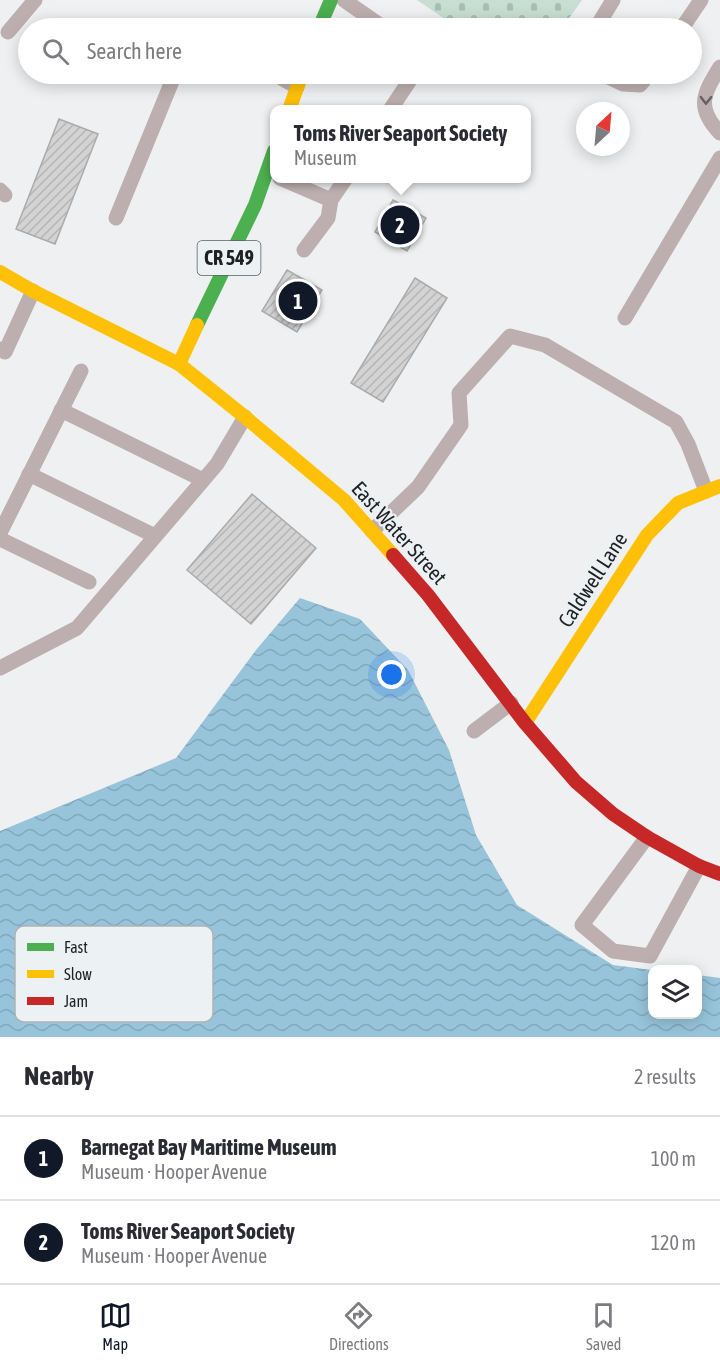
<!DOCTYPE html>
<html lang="en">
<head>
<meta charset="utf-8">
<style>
  :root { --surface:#fff; --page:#f2f2f3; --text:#2b2b33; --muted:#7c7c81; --line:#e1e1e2; --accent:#111827 }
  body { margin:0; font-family:"Asap Condensed",sans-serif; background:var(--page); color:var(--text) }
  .controls { position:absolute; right:18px; bottom:18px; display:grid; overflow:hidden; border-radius:12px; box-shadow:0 3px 15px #0003 }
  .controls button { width:54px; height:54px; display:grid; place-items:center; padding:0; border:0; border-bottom:2px solid var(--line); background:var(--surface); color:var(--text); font:30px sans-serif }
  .compass { position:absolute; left:576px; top:102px; width:54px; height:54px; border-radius:50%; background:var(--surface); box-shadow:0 3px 15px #0003; rotate:26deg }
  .you { position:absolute; left:392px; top:675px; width:21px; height:21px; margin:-15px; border:4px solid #fff; border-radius:50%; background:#1a73e8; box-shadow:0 0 0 9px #1a73e833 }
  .badge { display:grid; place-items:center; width:39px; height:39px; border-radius:50%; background:var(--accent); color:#fff; font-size:20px; font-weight:700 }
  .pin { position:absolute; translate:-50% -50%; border:3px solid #fff; box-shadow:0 2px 6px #0006 }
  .popup { position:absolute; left:270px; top:105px; width:261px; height:78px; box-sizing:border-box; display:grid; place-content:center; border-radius:12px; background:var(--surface); filter:drop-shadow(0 2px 4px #0005); font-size:20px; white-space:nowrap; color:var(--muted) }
  .popup b { font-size:22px; color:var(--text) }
  .popup::after { content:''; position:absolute; left:50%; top:100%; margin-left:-12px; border:12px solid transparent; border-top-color:var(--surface) }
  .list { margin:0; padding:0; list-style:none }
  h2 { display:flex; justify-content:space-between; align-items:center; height:78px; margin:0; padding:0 24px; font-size:26px }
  h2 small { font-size:20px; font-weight:400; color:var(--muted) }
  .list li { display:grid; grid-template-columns:39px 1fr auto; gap:18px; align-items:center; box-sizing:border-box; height:84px; padding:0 24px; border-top:2px solid var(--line) }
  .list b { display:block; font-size:22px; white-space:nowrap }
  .list p { margin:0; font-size:20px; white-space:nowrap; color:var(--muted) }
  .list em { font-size:20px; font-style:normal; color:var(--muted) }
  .icon { flex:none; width:33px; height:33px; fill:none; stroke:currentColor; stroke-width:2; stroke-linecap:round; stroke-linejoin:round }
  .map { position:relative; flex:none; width:720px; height:1037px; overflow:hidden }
  .search { position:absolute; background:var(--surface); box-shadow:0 3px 15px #0003; left:18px; right:18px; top:18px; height:66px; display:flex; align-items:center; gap:15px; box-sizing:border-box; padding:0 21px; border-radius:33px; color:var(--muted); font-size:22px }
  .sheet { height:246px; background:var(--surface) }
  nav { display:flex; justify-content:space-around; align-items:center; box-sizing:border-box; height:84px; border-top:2px solid var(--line); background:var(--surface); font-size:16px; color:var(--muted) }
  nav a { display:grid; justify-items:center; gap:3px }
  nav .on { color:var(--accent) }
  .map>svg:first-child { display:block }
</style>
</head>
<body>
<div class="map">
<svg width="720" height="1037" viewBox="0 0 720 1037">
  <defs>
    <pattern id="cemetery-stones" width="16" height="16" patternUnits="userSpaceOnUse" patternTransform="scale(1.5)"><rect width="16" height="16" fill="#c7dfd2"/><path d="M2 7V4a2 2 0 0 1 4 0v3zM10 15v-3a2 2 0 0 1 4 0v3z" fill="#aabfb4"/></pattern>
    <pattern id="water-waves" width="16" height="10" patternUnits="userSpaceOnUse" patternTransform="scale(1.5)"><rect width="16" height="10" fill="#97c4da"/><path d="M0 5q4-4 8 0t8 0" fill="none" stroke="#82a8bb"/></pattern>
    <pattern id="building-hatch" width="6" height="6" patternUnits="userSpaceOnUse" patternTransform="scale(1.5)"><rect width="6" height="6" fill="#d4d3d4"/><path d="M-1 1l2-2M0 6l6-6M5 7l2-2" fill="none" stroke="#b6b5b6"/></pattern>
  </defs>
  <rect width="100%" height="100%" fill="#eef0f2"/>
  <!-- cemetery -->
  <polygon fill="url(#cemetery-stones)" points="417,0 582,0 562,28 458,28"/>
  <!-- water -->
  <polygon fill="url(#water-waves)" points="300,598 360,619 408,670 449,750 476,835 517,905 613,965 652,970 652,1014 698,1014 698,975 720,978 720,1037 0,1037 0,831 176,758 256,650"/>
  <!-- building -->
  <g fill="url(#building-hatch)" stroke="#ababac" stroke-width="1.5">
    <polygon points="59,119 98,134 55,244 16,229"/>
    <polygon points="393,200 426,218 407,251 375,232"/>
    <polygon points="287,270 322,290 297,332 262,311"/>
    <polygon points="415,278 447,298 383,402 351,383"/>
    <polygon points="252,494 316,548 251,624 187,570"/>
  </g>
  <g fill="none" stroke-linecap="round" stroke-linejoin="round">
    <!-- lane -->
    <g stroke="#bdafb0" stroke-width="15">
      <polyline points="344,0 384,28"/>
      <polyline points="194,28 195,28"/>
      <polyline points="596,28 613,0"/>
      <polyline points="682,28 701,0"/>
      <polyline points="8,32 35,0"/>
      <path d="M 720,67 C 704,93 695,107 720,133"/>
      <polyline points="274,74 297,87"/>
      <polyline points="602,74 623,84 640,85 649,74"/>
      <polyline points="390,110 414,74"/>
      <polyline points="280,178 331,200"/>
      <polyline points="0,190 5,195"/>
      <polyline points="116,218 175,74"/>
      <polyline points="304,250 328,218 331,200 346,178"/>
      <polyline points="625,318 720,158"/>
      <polyline points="0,349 5,352 33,291"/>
      <polyline points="61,410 203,480"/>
      <polyline points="29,474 155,536"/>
      <polyline points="372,531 418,487 461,425 459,393 510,336 545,345 676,422 688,444 706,491"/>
      <polyline points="0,533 81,371"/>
      <polyline points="0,539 89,582"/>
      <polyline points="0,668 77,628 217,464 245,417"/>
      <polyline points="474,731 511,703"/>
      <polyline points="647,837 582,925 613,951 650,956 699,866"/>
    </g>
    <!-- fast -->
    <g stroke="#4caf50" stroke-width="14">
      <polyline points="319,28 331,0"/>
      <polyline points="197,325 255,205 274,151"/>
    </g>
    <!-- slow -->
    <g stroke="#ffc107" stroke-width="14">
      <polyline points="289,110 302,74"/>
      <polyline points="0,272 33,291 179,364 197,325"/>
      <polyline points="179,364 245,417 344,500 393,555"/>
      <polyline points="525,723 647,535 678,503 720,486"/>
    </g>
    <!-- jam -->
    <polyline stroke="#c62828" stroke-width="14" points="393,555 428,595 525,723 576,782 613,814 647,837 699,866 720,874"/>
  </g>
  <!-- one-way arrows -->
  <defs><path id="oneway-chevron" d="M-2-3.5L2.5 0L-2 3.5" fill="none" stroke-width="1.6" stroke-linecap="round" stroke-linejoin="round" transform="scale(1.5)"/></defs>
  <use stroke="#666062" href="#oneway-chevron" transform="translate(706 100) rotate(91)"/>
  <g text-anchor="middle" stroke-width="4.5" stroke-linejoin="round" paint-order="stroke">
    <!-- shield labels -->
    <rect fill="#ecf1f4" stroke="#5c5f61" stroke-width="1.5" x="197.5" y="241" width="63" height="34" rx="4.5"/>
    <g font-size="20" font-weight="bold" fill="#1f2022">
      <text x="229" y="265">CR 549</text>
    </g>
    <!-- street labels -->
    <g font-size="21" fill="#1f2022" stroke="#ecf1f4">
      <text transform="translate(399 533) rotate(48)" y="7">East Water Street</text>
      <text transform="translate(593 580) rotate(-57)" y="7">Caldwell Lane</text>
    </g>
  </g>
  <!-- legend -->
  <rect x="15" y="926" width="198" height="96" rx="9" fill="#ecf1f4" stroke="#aeb2b5" stroke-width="1.5"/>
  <rect x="27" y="943" width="27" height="8" fill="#4caf50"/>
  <rect x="27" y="970" width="27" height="8" fill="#ffc107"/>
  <rect x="27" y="997" width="27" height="8" fill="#c62828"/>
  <g font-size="16" fill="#1f2022">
    <text x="64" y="953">Fast</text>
    <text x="64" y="980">Slow</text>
    <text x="64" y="1007">Jam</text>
  </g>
</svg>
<div class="controls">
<button><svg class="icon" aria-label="layers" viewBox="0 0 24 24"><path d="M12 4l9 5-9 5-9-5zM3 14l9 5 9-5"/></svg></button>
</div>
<svg class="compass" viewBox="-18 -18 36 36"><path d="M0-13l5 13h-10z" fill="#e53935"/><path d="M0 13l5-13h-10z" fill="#7c7c81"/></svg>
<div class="you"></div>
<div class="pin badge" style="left:298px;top:301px">1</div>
<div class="pin badge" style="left:400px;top:225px">2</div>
<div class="popup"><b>Toms River Seaport Society</b>Museum</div>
<div class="search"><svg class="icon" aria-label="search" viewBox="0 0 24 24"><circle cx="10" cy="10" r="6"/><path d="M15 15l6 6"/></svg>Search here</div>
</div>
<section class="sheet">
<h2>Nearby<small>2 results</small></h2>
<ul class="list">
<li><span class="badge">1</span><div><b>Barnegat Bay Maritime Museum</b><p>Museum · Hooper Avenue</p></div><em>100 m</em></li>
<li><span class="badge">2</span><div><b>Toms River Seaport Society</b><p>Museum · Hooper Avenue</p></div><em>120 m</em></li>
</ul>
</section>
<nav>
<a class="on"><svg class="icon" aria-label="map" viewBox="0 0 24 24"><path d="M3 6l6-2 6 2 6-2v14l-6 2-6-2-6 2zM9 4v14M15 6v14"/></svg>Map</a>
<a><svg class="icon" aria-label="directions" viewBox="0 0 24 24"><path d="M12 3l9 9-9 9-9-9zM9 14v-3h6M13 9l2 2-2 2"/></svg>Directions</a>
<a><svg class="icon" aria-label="saved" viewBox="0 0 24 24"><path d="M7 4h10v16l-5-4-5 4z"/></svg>Saved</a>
</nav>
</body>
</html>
